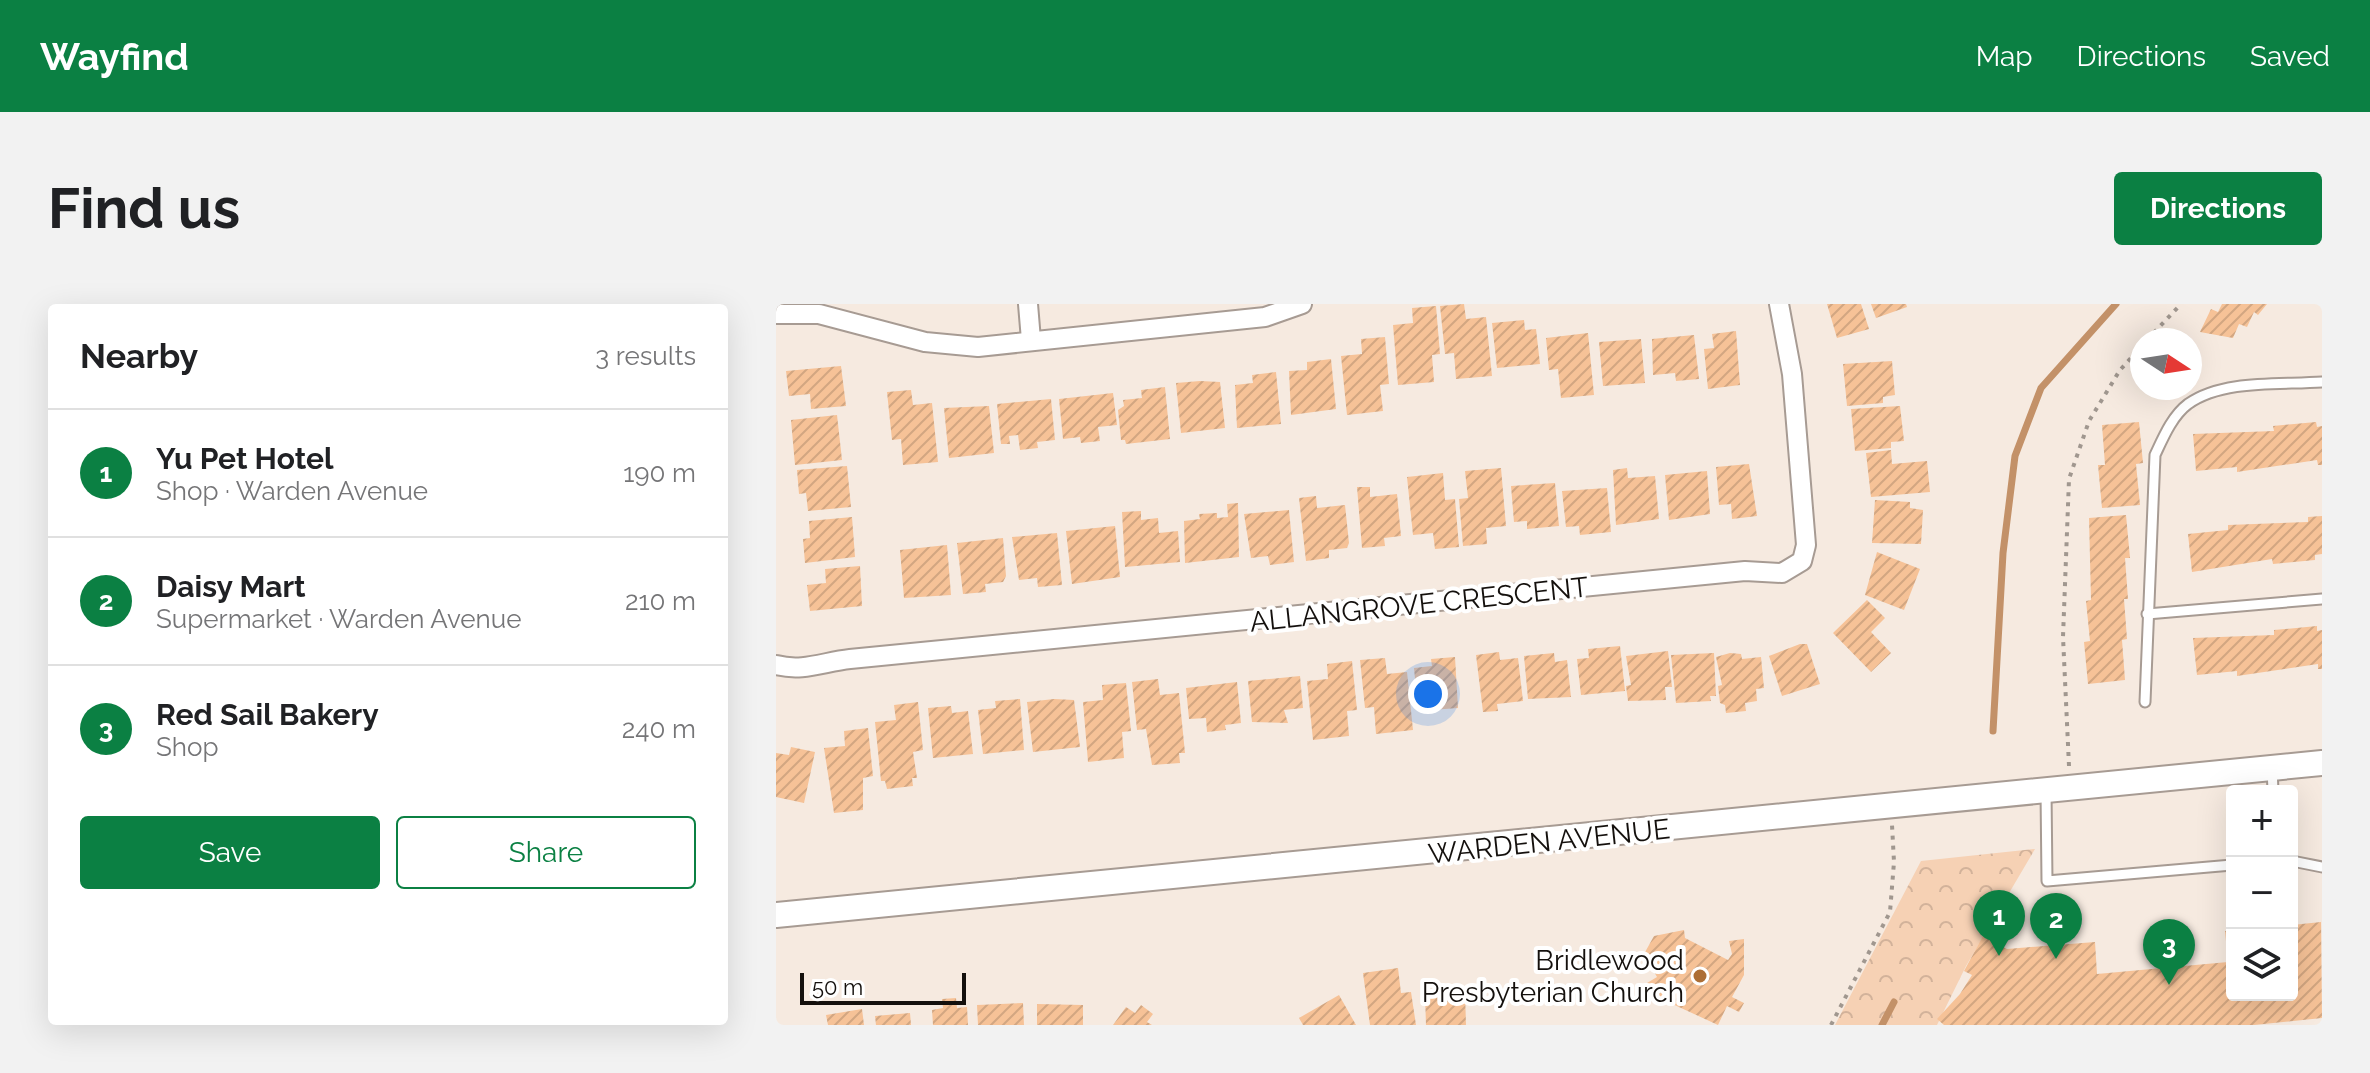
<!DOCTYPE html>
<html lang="en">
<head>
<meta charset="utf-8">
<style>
  :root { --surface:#fff; --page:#f2f2f2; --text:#202124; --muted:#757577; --line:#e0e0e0; --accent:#0b8043 }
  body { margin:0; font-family:Raleway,sans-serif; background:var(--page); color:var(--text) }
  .controls { position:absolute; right:24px; bottom:24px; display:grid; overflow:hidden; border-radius:8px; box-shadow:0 8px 32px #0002 }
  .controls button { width:72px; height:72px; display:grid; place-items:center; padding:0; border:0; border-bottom:2px solid var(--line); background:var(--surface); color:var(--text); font:40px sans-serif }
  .compass { position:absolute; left:1354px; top:24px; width:72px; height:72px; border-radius:50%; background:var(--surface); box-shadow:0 8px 32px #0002; rotate:102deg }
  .scale { position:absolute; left:24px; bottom:20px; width:166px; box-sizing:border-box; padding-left:8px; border:4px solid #14100d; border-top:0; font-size:22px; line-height:28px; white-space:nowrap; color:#14100d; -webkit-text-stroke:6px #fff; paint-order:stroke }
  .you { position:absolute; left:652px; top:390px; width:28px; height:28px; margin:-20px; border:6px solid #fff; border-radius:50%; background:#1a73e8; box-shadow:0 0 0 12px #1a73e833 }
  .badge { display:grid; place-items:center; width:52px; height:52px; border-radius:50%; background:var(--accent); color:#fff; font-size:26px; font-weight:700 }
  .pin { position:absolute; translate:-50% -66px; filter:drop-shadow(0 2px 4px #0008) }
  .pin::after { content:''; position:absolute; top:42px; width:28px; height:24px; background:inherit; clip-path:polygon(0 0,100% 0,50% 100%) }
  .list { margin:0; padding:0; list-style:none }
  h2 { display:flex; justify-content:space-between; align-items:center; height:104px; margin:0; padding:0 32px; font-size:34px }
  h2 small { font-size:26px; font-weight:400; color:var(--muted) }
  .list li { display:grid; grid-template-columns:52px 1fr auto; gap:24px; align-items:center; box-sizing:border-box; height:128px; padding:0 32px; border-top:2px solid var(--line) }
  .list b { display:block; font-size:30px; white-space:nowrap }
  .list p { margin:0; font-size:26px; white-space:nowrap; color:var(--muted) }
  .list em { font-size:26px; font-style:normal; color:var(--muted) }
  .actions { display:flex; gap:16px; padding:24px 32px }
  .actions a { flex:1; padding:18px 0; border:2px solid var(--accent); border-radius:8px; text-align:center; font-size:28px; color:var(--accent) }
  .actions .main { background:var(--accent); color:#fff }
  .icon { flex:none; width:44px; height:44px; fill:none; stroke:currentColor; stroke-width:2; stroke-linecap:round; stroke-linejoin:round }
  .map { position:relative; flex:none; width:1546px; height:721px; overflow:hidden; border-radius:8px }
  header { display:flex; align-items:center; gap:48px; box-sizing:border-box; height:112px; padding:0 40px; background:var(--accent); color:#fff }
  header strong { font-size:38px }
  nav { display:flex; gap:44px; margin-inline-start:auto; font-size:28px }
  .intro { display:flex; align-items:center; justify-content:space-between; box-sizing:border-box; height:192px; padding:0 48px }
  h1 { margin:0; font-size:56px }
  .button { padding:20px 36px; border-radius:8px; background:var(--accent); color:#fff; font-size:28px; font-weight:700 }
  main { display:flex; gap:48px; padding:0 48px }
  aside { flex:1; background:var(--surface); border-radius:8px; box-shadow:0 8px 32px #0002 }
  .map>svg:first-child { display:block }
</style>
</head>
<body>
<header>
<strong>Wayfind</strong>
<nav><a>Map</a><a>Directions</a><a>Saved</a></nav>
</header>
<div class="intro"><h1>Find us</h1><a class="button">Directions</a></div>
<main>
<aside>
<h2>Nearby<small>3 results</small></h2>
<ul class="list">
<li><span class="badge">1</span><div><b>Yu Pet Hotel</b><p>Shop · Warden Avenue</p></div><em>190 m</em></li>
<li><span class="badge">2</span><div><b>Daisy Mart</b><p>Supermarket · Warden Avenue</p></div><em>210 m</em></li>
<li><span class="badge">3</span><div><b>Red Sail Bakery</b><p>Shop</p></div><em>240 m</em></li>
</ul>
<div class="actions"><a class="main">Save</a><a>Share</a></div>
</aside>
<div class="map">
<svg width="1546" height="721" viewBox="0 0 1546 721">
  <defs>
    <pattern id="park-crowns" width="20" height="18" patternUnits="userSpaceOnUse" patternTransform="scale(2)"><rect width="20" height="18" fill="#f6d1b4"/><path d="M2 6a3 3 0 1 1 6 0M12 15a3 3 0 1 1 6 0" fill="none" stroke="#d2b29a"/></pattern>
    <pattern id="building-hatch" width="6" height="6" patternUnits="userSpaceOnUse" patternTransform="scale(2)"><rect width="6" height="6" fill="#f6c297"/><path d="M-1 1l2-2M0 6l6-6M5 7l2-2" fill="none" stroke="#d2a681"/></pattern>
  </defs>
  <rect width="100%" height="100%" fill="#f6eae0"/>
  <!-- park -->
  <polygon fill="url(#park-crowns)" points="1259,545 1190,662 1161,721 1059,721 1145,557"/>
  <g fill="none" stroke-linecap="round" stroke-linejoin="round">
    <!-- stream -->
    <g stroke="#c39168" stroke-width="7">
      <polyline points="1217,427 1227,249 1239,152 1265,84 1340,0"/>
      <polyline points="1106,721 1118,698"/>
    </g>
  </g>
  <!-- building -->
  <g fill="url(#building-hatch)">
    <polygon points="688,0 690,15 710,13 716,72 680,75 678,49 669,50 664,2"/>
    <polygon points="1051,0 1085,0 1093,25 1061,34"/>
    <polygon points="1095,0 1130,0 1131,3 1100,14"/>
    <polygon points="1446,0 1491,0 1482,11 1478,8 1471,23 1463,20 1457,34 1424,28 1435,5 1442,8"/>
    <polygon points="660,2 664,50 656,51 658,78 622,81 617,21 637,19 636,4"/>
    <polygon points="748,16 749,26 760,25 764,60 721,64 716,19"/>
    <polygon points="960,27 964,81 932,85 928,45 938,44 936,30"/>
    <polygon points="812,29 818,91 785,94 782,65 773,66 770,34"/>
    <polygon points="918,31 923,75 900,77 899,69 877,71 876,35"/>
    <polygon points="609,33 613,80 604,81 607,107 571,111 565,52 586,50 585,35"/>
    <polygon points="865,35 869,79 827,82 823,38"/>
    <polygon points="555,55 560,105 515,111 513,67 531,66 531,58"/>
    <polygon points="1116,57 1119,91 1107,93 1107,99 1071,102 1067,60"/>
    <polygon points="65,62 70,102 35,105 34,90 13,92 10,67"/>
    <polygon points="500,68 505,120 461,124 459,81 477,79 476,71"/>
    <polygon points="424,77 444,78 449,124 405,129 400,79"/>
    <polygon points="389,83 394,135 350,140 349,136 345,136 342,106 348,102 347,96 366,94 365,86"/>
    <polygon points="135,86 137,101 156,99 162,158 127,161 125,135 116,136 111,88"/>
    <polygon points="337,89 341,121 322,123 324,137 305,139 304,133 287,135 283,95"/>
    <polygon points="275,95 279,136 261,138 262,144 244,146 242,131 233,132 234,140 225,140 221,100"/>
    <polygon points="213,102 218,149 173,154 168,104"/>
    <polygon points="1124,102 1128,137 1115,138 1115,144 1079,147 1075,105"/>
    <polygon points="61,111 66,156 19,161 15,116"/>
    <polygon points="1363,118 1367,159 1360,160 1364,201 1326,204 1322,161 1329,161 1326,121"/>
    <polygon points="1540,118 1541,123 1546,122 1546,161 1542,161 1541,156 1461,168 1461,163 1420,167 1417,130 1498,127 1497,122"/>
    <polygon points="1115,146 1116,160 1151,157 1154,188 1095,193 1090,149"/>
    <polygon points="973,160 981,212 956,215 955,200 943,201 940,163"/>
    <polygon points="71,162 75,203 32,207 30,189 23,190 21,166"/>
    <polygon points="725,164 730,222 710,224 711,240 687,242 683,195 692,194 689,167"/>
    <polygon points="851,164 852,174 879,172 883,215 840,221 837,166"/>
    <polygon points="931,167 934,210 893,216 889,171"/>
    <polygon points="667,169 669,196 679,195 683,243 659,245 657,229 637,231 631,173"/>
    <polygon points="779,179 783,222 751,225 751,217 738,218 735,182"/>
    <polygon points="581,183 594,183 594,193 621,190 625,232 608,234 609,242 586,244"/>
    <polygon points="831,184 835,228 804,231 803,222 790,223 786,187"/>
    <polygon points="540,192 541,204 569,201 573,239 571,244 553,246 553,254 530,257 523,194"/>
    <polygon points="1099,196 1134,198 1134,204 1147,206 1145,240 1096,239"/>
    <polygon points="462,199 463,253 409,259 408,217 424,215 423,210 441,209 441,214 452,213 451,200"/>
    <polygon points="513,206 518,258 494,261 492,252 475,254 468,210"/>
    <polygon points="365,207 365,216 382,214 383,229 402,227 404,258 349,263 346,208"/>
    <polygon points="1350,211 1354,254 1349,254 1352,295 1348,295 1351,335 1346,336 1349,376 1312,380 1308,338 1314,337 1310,297 1315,296 1313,214"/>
    <polygon points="1546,212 1546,250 1539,251 1539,256 1497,260 1496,255 1416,268 1412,230 1452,226 1452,221 1532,218 1532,213"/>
    <polygon points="76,213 79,253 29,259 27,235 34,234 33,217"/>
    <polygon points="339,222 344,273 296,280 290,227"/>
    <polygon points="281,229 286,281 262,283 261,274 243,276 236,233"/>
    <polygon points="227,234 230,272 227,278 209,280 210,288 187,290 181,239"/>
    <polygon points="171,241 175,291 128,294 124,246"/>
    <polygon points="1101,248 1144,265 1128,306 1089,291"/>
    <polygon points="84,262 86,302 34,307 31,281 50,279 49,265"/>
    <polygon points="1091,296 1109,314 1095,328 1115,349 1095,368 1057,329"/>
    <polygon points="1541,322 1541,327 1546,326 1546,365 1542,365 1542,360 1461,372 1461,367 1421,371 1417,334 1498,331 1498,326"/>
    <polygon points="1024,340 1031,340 1044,380 1006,392 993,352"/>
    <polygon points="844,342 849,387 805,391 801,355 813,354 812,345"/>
    <polygon points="892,347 896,383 889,383 890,396 852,397 850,382 855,381 850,352"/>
    <polygon points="723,348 724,356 742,354 747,397 721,400 722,407 707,408 700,351"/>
    <polygon points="778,349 779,358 791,356 795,393 752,395 748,352"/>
    <polygon points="938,349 940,392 934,392 935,397 900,399 895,351"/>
    <polygon points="954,349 965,350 966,355 985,353 988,384 980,385 981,397 969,399 970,407 950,409 949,401 944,399 942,382 946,381 940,353"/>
    <polygon points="679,353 682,404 642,407 638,364 656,362 655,355"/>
    <polygon points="609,354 611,370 631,368 637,426 600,430 598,403 589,404 584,356"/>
    <polygon points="576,357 581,406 571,407 573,432 537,436 531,377 552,375 551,360"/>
    <polygon points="524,372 527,404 508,406 512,419 476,418 472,377"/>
    <polygon points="382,375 384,391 403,389 409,449 403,449 404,459 376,461 370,425 361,426 356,378"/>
    <polygon points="461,378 465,419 449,421 450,426 431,428 430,414 413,415 410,384"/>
    <polygon points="350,379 355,427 346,428 348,454 312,458 307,398 327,396 326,381"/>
    <polygon points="244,395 248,446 207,450 202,406 220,404 219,397"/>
    <polygon points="278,395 298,396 304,443 257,448 251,398"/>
    <polygon points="142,398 147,446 137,448 141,474 136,474 137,482 111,485 109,477 105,477 99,418 120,416 118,401"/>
    <polygon points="175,402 176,409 192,407 197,450 157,454 152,404"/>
    <polygon points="92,424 97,472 87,474 87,506 58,509 48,444 69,442 68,427"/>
    <polygon points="15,443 39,448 28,499 0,493 0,449 13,451"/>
    <polygon points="1545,618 1546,714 1478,721 1168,721 1161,715 1184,690 1196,671 1188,667 1207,632 1231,645 1319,638 1321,670 1452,658 1449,627 1456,626 1456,691 1516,691 1516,621"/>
    <polygon points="908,626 909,634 952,656 956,650 953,637 968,635 968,671 956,693 968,699 963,708 951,702 942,721 879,692 871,679 881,673 868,650 878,632"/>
    <polygon points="622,664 625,689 635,688 640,721 594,721 587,669"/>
    <polygon points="689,689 690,721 650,721 649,691"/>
    <polygon points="563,691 580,721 527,721 523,714"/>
    <polygon points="180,694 181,704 191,703 192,721 157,721 156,706 167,704 166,695"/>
    <polygon points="247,699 248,721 202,721 201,701"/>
    <polygon points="261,700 307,701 307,721 261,721"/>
    <polygon points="365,701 377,710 371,718 376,721 337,721 350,703 359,709"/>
    <polygon points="86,705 88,721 52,721 50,711"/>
    <polygon points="134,709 135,721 100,721 99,712"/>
  </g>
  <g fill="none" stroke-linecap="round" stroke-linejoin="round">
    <!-- service casing -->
    <g stroke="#a79b93" stroke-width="13">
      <g id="service">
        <polyline points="1371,310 1546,295"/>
        <path d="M 1369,398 L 1379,151 C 1387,134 1396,112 1412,100 C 1447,75 1505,81 1546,78"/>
        <polyline points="1496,464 1497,487"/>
        <polyline points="1270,487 1271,577 1456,561"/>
        <polyline points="1516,557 1546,563"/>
      </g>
    </g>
    <!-- minor casing -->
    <g stroke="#a79b93" stroke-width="22">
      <g id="minor">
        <polyline points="252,0 255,36"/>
        <polyline points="0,10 43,10 149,38 202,43 489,13 526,0"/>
        <path d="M 0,361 C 27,368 47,358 74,355 L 969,267 L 1006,269 L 1026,257 L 1030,241 L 1016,70 L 1003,0"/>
      </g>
    </g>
    <!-- secondary casing -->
    <g stroke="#a79b93" stroke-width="28">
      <polyline id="secondary" points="0,611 1546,459"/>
    </g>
    <!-- path -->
    <g stroke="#a0978f" stroke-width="4" stroke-dasharray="4 6" stroke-linecap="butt">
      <polyline points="1371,36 1405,0"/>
      <polyline points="1293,462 1287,333 1293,175 1313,117 1344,66 1366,42"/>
      <polyline points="1055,721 1114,608 1118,558 1116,521"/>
    </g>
    <!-- service -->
    <use href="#service" stroke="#fff" stroke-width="9"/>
    <!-- minor -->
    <use href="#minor" stroke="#fff" stroke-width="18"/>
    <!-- secondary -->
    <use href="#secondary" stroke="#fff" stroke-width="24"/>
  </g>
  <!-- markers -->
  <circle fill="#ad6e35" stroke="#fff" stroke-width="3" cx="924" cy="672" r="8"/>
  <g text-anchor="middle" stroke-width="8" stroke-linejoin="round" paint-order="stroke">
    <!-- street labels -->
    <g font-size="28" fill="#14100d" stroke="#fff">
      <text transform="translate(643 300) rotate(-6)" y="10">ALLANGROVE CRESCENT</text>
      <text transform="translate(773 537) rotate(-6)" y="10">WARDEN AVENUE</text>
    </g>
    <!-- poi labels -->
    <g font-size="28" fill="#14100d" stroke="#fff" text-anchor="end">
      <text x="908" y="666">Bridlewood<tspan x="908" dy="32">Presbyterian Church</tspan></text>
    </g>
  </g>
</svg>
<div class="controls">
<button>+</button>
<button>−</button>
<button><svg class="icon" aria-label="layers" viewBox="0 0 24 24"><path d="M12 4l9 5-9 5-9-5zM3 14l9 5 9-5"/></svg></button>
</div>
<svg class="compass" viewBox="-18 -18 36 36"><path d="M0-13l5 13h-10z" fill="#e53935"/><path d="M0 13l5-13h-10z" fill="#757577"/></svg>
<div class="scale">50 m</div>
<div class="you"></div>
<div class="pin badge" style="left:1223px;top:652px">1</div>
<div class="pin badge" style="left:1280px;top:655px">2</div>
<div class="pin badge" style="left:1393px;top:681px">3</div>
</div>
</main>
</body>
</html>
